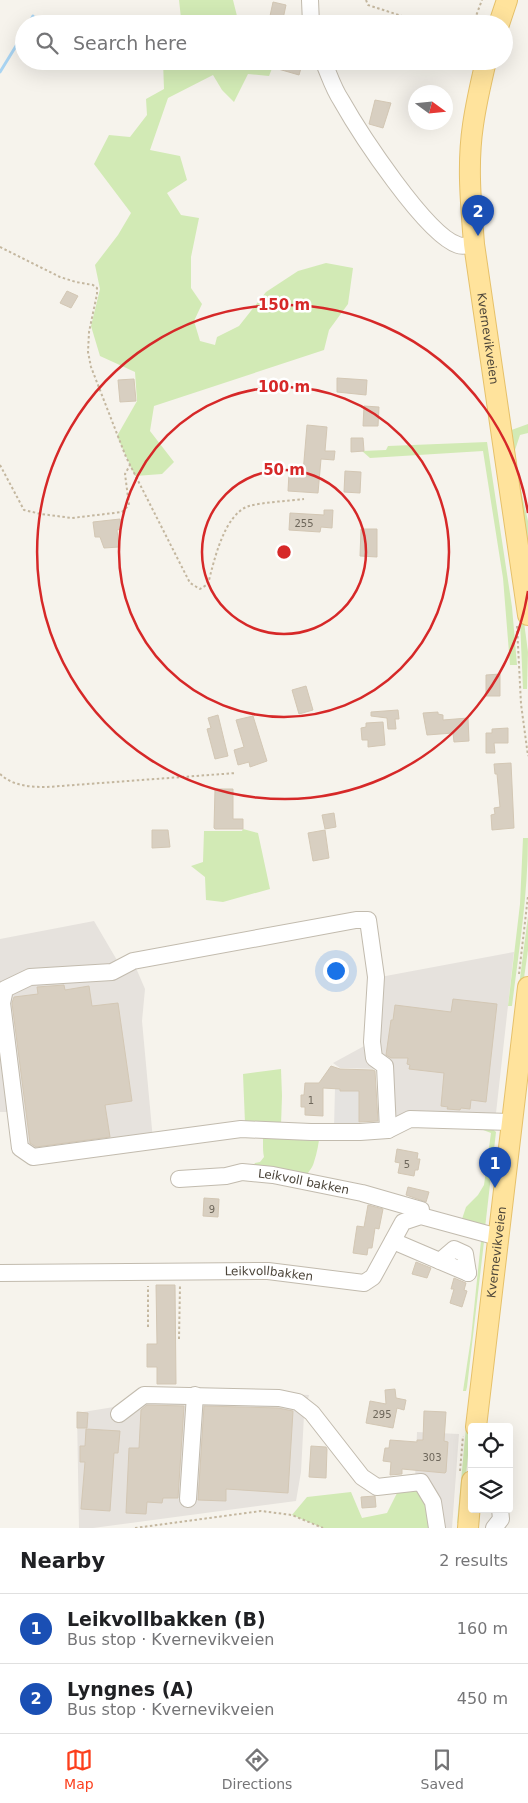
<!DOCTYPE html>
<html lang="en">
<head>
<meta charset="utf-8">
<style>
  :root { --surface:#fff; --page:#f6f6f6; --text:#202124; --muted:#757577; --line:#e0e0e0; --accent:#fc3f1d }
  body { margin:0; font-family:"DejaVu Sans",sans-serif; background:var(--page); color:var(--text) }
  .controls { position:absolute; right:15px; bottom:15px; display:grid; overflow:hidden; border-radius:5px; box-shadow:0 5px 20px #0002 }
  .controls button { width:45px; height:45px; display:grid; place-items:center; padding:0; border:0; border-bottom:1px solid var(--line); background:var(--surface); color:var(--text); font:25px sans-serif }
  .compass { position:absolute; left:408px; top:85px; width:45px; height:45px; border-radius:50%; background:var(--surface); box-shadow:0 5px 20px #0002; rotate:105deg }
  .you { position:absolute; left:335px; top:970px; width:18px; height:18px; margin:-12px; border:4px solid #fff; border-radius:50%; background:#1a73e8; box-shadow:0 0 0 8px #1a73e833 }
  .badge { display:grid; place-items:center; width:32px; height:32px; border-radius:50%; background:var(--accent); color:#fff; font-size:16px; font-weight:700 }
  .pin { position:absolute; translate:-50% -41px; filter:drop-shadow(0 1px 2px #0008) }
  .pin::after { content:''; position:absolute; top:26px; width:18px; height:15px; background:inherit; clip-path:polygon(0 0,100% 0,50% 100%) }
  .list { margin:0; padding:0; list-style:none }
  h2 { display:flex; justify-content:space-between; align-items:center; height:65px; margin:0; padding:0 20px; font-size:21px }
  h2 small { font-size:16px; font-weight:400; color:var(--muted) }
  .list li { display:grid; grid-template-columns:32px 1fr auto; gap:15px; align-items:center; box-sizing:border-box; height:70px; padding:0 20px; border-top:1px solid var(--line) }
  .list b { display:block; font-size:19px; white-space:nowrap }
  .list p { margin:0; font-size:16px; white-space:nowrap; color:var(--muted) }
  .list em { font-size:16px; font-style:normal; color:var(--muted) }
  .icon { flex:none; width:28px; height:28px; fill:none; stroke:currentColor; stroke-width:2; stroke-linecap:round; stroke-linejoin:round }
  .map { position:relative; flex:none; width:528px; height:1528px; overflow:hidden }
  .search { position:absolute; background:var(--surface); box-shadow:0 5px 20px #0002; left:15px; right:15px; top:15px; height:55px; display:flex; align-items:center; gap:12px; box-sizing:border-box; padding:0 18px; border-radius:28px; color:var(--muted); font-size:19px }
  .sheet { height:205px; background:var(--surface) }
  nav { display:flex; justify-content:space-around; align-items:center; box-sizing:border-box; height:70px; border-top:1px solid var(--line); background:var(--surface); font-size:14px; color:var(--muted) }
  nav a { display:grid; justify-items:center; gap:2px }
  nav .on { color:var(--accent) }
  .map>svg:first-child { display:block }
</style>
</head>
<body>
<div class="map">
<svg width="528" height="1528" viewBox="0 0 528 1528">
  <rect width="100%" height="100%" fill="#f6f3ec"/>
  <!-- industrial -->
  <g fill="#e6e2dd">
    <polygon points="94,921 121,967 133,961 145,989 142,1021 153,1140 33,1157 16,1112 0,1112 0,939"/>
    <polygon points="514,952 495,1122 410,1119 388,1130 382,1069 340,1068 333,1063 366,1045 375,978"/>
    <polygon points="144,1388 309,1395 304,1415 301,1472 296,1501 93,1528 79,1528 77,1413 120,1406"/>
    <polygon points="417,1432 459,1434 452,1528 437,1528 415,1480"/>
  </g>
  <!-- green -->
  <g fill="#d2eab5">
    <polygon points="179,0 233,0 239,24 177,24 181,18"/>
    <polygon points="163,61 275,61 269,76 248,74 234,102 222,90 213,75 168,98 150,150 180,156 187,180 167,193 181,215 199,218 191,257 191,288 202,304 194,321 200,341 215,345 217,337 239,326 266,292 298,271 326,263 353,268 348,304 329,330 324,350 154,406 150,431 174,462 162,474 135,476 117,436 137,401 135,372 100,356 91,326 100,289 95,265 118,235 131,213 94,164 109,135 130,137 147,115 146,99 164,89"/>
    <polygon points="528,424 528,433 520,435 513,456 528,521 528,543 517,503 506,432"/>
    <polygon points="487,442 512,607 517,665 510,665 503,578 483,451 370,458 362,451 386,450 388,446"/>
    <polygon points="520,621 524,622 528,652 527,689 523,689"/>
    <polygon points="243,829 258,833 270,889 223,902 206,900 205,877 191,866 203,862 204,831 242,831"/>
    <path d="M 523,838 L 528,838 C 528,894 519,950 512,1006 L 508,1006 L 520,904 Z"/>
    <polygon points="528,916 528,950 523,985 514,1025"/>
    <polygon points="281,1069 282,1096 281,1125 245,1123 243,1074"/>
    <polygon points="489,1126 496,1132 485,1228 461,1222 466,1207 478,1195 484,1185 491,1133 478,1128"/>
    <path d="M 262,1130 L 320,1132 C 319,1142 317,1153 314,1162 C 312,1170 307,1171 305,1181 L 249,1173 L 255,1163 L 260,1162 L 264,1157 C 262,1148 264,1140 262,1130 Z"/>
    <polygon points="485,1233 467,1387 466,1391 463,1391 471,1338 481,1241"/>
    <polygon points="470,1404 473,1407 461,1523 457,1523 466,1427"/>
    <polygon points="421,1482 437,1528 323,1528 292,1515 307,1497 351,1492 362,1518 387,1513 399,1489"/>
  </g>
  <!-- parking -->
  <polygon fill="#e5e3e0" points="335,1088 339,1088 340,1090 360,1091 359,1124 334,1128"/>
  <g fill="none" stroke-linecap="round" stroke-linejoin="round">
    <!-- stream -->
    <g stroke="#a9d4f2" stroke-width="3">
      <polyline points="29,24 33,16"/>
      <polyline points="0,72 24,33"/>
    </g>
  </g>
  <!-- building -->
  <g fill="#d8cfc1" stroke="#d3c7b4">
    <polygon points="273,2 286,5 283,19 270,16"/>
    <polygon points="262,61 303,61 299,75 261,64"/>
    <polygon points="375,100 391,103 383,128 369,124"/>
    <polygon points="67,291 78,296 71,308 60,303"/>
    <polygon points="337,378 367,380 366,395 337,392"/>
    <polygon points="134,379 136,401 120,402 118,380"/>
    <polygon points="364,406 379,407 378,426 363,426"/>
    <polygon points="307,425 327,427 325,451 335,451 334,460 321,459 318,493 288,491 289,473 303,473"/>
    <polygon points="351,438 363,438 364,451 351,452"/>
    <polygon points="345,471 361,472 360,493 344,492"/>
    <polygon points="324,510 333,510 332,528 321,527 320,532 289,530 290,513 324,515"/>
    <polygon points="120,519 121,529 117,530 119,547 104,548 100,537 95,537 93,522"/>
    <polygon points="361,529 377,529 377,557 360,556"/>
    <polygon points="500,674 500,696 486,696 486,675"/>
    <polygon points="306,686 313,710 299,714 292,690"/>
    <polygon points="398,710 399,719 395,719 396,729 388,729 387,718 371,716 371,712"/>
    <polygon points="438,712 438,714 443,715 443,720 468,718 469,741 454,742 453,733 427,735 423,713"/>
    <polygon points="218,715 228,756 215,759 207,729 211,728 208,718"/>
    <polygon points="253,716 267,761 250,767 249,762 238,765 234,750 244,747 236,720"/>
    <polygon points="383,722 385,745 368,747 368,740 362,740 361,728 366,727 366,723"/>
    <polygon points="508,728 508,743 494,743 495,753 486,753 486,733 492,733 492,729"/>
    <polygon points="511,763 514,828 492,830 491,815 495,814 494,808 500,807 497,774 495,774 494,764"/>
    <polygon points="215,789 233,789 233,819 243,819 243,829 215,829 214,828"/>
    <polygon points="334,813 336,827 325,829 322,815"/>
    <polygon points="152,830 168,830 170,847 152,848"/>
    <polygon points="325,830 329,858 313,861 308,833"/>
    <polygon points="64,985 65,990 89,986 92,1006 118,1003 132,1101 105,1105 110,1137 36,1147 30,1143 12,1003 14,997 38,994 37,987"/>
    <polygon points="453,999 497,1004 486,1102 471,1100 470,1109 461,1108 460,1110 447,1109 448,1107 441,1106 444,1073 409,1069 410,1065 407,1064 408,1058 391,1058 386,1055 391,1020 393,1020 395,1005 451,1012"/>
    <polygon points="331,1066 340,1069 373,1070 375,1071 378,1121 359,1122 359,1091 340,1091 340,1089 323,1088 323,1116 305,1115 305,1107 301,1107 301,1095 304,1095 305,1083 319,1083"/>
    <polygon points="397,1149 418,1153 417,1159 420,1159 418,1170 415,1170 414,1176 398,1173 400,1163 395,1162"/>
    <polygon points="408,1187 429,1192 426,1202 406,1195"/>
    <polygon points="204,1198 219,1199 218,1217 203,1216"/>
    <polygon points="368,1205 383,1209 379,1229 375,1228 372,1248 368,1248 367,1255 353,1253 357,1226 364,1227"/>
    <polygon points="416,1262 431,1268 427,1278 412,1274"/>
    <polygon points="454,1278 466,1283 464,1290 467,1291 462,1307 450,1303 454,1289 451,1289"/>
    <polygon points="156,1285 175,1285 176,1384 157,1384 157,1367 147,1367 147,1344 157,1344"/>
    <polygon points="395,1389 396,1398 406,1400 404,1410 397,1408 393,1428 366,1423 370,1401 386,1404 385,1390"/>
    <polygon points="147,1405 184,1406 178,1498 163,1498 162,1503 147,1502 146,1514 126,1513 129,1448 139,1448 141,1410"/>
    <polygon points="204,1406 278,1408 293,1411 288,1493 226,1489 226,1501 198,1500"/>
    <polygon points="424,1411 446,1412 444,1441 448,1442 446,1472 445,1473 402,1469 402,1474 390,1475 391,1462 383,1461 385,1448 389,1448 390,1440 417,1442 417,1440 423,1440"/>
    <polygon points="77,1412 88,1413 87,1428 77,1428"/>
    <polygon points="86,1429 120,1431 118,1453 114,1453 110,1511 81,1509 85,1462 80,1462 80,1446 85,1446"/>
    <polygon points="311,1446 326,1447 327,1449 326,1478 309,1477"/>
    <polygon points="375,1496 376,1507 362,1508 361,1497"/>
  </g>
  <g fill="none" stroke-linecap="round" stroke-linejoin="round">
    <!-- minor casing -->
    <g stroke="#c2bbae" stroke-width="18">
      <g id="minor">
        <polyline points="310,0 311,24"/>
        <path d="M 323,61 C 329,74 333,88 341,100 C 359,132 426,235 458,245 C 463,247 469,245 474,244"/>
        <polygon points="356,920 368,920 376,977 372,1042 374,1058 385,1066 388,1130 360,1132 311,1132 241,1129 33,1157 20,1148 2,1003 5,989 30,977 112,972 133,961"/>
        <polyline points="388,1130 410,1119 512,1122"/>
        <path id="s1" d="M 179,1179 L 226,1176 L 242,1172 L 273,1175 L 362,1193 L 421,1210 L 421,1216"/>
        <polyline points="393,1241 468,1273"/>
        <polyline points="440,1261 454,1249 465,1254 468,1273"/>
        <path id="s2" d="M 0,1273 L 268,1271 L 364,1283 L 373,1277 L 403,1222 L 421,1216 L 498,1237"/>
        <polyline points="119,1414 144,1395 279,1398 298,1402 312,1413 362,1477 377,1487 421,1482 433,1502 437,1528"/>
        <polyline points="188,1499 195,1395"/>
        <polyline points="494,1528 501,1519 500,1509"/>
      </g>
    </g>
    <!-- major casing -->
    <g stroke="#e6c16a" stroke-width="22">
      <g id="major">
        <polyline points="499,24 507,0"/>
        <path id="s3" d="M 486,61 C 481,82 476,104 473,125 C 467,165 471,204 474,244 L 528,615"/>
        <path id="s4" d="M 476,1427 L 528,987"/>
        <polyline points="468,1528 472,1481"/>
      </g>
    </g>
    <!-- path -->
    <g stroke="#c4b79f" stroke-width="2" stroke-dasharray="2.5 2.5" stroke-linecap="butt">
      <polyline points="366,0 368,5 408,18"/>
      <polyline points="473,24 482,0"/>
      <path d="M 0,247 L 60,277 L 76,282 L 93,285 L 97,288 L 97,294 L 89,332 L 88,352 L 91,367 L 126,457 L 190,583 L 200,589 L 208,584 C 214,561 224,514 249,506 C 264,502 288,501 304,499"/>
      <polyline points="0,465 24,510 41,514 72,518 122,512 129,505 125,474 130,465"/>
      <polyline points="517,626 521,704 528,756"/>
      <path d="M 0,774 C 13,786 30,787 47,787 L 236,773"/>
      <polyline points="519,974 528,896"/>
      <polyline points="148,1327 148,1286"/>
      <polyline points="179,1339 180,1285"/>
      <polyline points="460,1471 463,1436"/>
      <polyline points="135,1528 261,1511 292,1515 323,1528"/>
    </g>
    <!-- minor -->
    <use href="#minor" stroke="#fff" stroke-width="16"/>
    <!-- major -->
    <use href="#major" stroke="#ffe39c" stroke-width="20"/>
  </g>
  <!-- distance rings -->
  <g fill="none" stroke="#d62828" stroke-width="2.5">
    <circle cx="284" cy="552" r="82"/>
    <circle cx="284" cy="552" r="165"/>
    <path d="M528 591A247 247 0 1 1 528 513"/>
  </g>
  <g text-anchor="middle" stroke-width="5" stroke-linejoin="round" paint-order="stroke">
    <!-- number labels -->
    <g font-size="10" fill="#6e675b">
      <text x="304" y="527">255</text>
      <text x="311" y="1104">1</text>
      <text x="407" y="1168">5</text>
      <text x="212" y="1213">9</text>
      <text x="382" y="1418">295</text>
      <text x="432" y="1461">303</text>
    </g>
    <!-- street labels -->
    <g font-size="12" fill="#4b4439" stroke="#fff">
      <text dy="4" stroke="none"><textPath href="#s3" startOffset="280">Kvernevikveien</textPath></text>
      <text dy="4" stroke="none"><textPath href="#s1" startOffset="126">Leikvoll bakken</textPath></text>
      <text dy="4" stroke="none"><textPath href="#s4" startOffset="176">Kvernevikveien</textPath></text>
      <text dy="4" stroke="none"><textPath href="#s2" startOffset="269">Leikvollbakken</textPath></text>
    </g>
  </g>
  <circle cx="284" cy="552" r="8" fill="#d62828" stroke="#fff" stroke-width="2.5"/>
  <g font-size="15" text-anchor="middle" font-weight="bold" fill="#d62828" stroke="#fff" stroke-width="5" stroke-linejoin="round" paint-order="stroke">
    <text x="284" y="310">150 m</text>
    <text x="284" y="392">100 m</text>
    <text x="284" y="475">50 m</text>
  </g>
</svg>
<div class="controls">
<button><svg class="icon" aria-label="locate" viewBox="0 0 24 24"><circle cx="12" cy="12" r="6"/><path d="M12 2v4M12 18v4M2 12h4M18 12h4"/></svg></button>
<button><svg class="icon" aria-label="layers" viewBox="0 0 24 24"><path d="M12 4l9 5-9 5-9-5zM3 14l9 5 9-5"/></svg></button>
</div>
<svg class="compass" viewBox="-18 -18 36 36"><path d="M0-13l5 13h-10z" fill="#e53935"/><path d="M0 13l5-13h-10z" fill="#757577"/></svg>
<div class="you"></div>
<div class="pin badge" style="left:495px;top:1188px;background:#1a4fb4">1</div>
<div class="pin badge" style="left:478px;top:236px;background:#1a4fb4">2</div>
<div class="search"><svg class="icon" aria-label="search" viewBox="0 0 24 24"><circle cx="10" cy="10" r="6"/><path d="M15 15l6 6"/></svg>Search here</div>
</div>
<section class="sheet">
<h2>Nearby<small>2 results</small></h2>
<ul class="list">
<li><span class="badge" style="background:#1a4fb4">1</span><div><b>Leikvollbakken (B)</b><p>Bus stop · Kvernevikveien</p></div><em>160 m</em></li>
<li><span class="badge" style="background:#1a4fb4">2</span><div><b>Lyngnes (A)</b><p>Bus stop · Kvernevikveien</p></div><em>450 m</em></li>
</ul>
</section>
<nav>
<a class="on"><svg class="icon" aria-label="map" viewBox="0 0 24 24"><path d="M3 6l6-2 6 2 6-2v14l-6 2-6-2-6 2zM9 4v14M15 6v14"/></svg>Map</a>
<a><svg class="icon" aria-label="directions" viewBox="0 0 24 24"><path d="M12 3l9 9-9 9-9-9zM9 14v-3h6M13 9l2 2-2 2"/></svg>Directions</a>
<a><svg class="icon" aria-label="saved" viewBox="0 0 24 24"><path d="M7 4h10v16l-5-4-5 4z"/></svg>Saved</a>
</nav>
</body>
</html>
